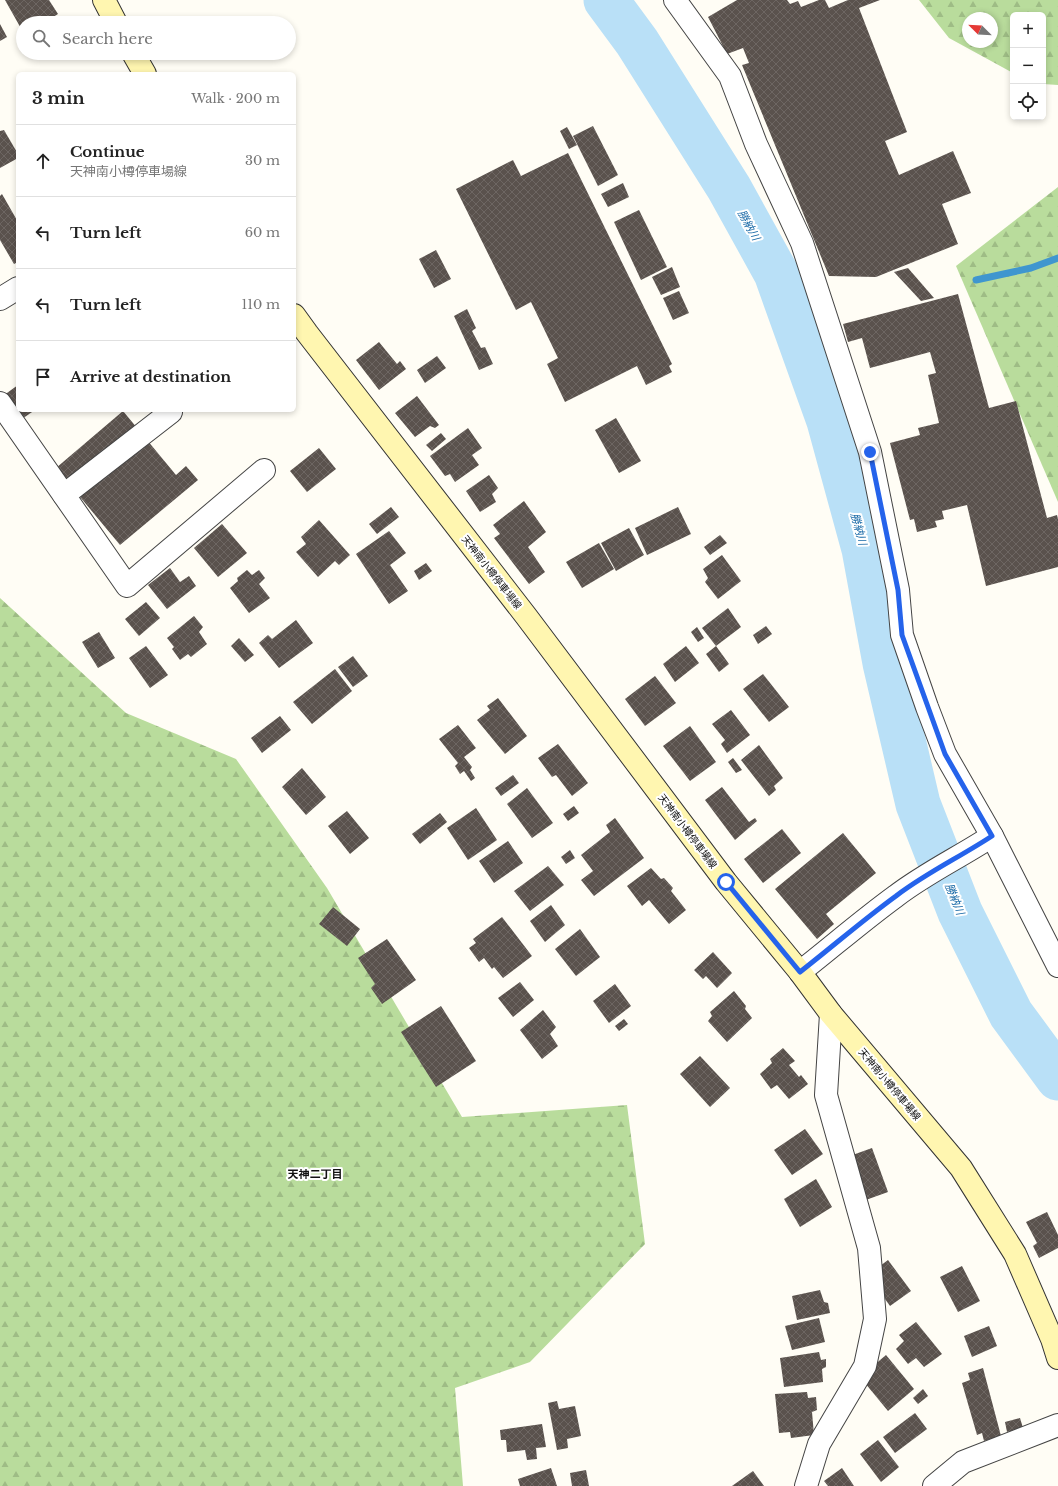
<!DOCTYPE html>
<html lang="en">
<head>
<meta charset="utf-8">
<style>
  :root { --surface:#fff; --page:#f6f6f6; --text:#222; --muted:#767676; --line:#e0e0e0 }
  body { margin:0; font-family:"Libre Baskerville","Noto Sans JP",serif; background:var(--page); color:var(--text) }
  .controls { position:absolute; right:12px; top:12px; display:grid; overflow:hidden; border-radius:6px; box-shadow:0 2px 6px #0003 }
  .controls button { width:36px; height:36px; display:grid; place-items:center; padding:0; border:0; border-bottom:1px solid var(--line); background:var(--surface); color:var(--text); font:20px sans-serif }
  .compass { position:absolute; left:962px; top:12px; width:36px; height:36px; border-radius:50%; background:var(--surface); box-shadow:0 2px 6px #0003; rotate:294deg }
  .stop { position:absolute; width:12px; height:12px; margin:-9px; border:3px solid #2563eb; border-radius:50%; background:#fff }
  .stop.end { background:#2563eb; border-color:#fff; box-shadow:0 1px 4px #0008 }
  .list { margin:0; padding:0; list-style:none }
  h2 { display:flex; justify-content:space-between; align-items:center; height:52px; margin:0; padding:0 16px; font-size:17px }
  h2 small { font-size:13px; font-weight:400; color:var(--muted) }
  .list li { display:grid; grid-template-columns:26px 1fr auto; gap:12px; align-items:center; box-sizing:border-box; height:72px; padding:0 16px; border-top:1px solid var(--line) }
  .list b { display:block; font-size:15px; white-space:nowrap }
  .list p { margin:0; font-size:13px; white-space:nowrap; color:var(--muted) }
  .list em { font-size:13px; font-style:normal; color:var(--muted) }
  .icon { flex:none; width:22px; height:22px; fill:none; stroke:currentColor; stroke-width:2; stroke-linecap:round; stroke-linejoin:round }
  .map { position:relative; flex:none; width:1058px; height:1486px; overflow:hidden }
  .search { position:absolute; background:var(--surface); box-shadow:0 2px 6px #0003; left:16px; top:16px; width:280px; height:44px; display:flex; align-items:center; gap:10px; box-sizing:border-box; padding:0 14px; border-radius:22px; color:var(--muted); font-size:15px }
  .panel { position:absolute; background:var(--surface); box-shadow:0 2px 6px #0003; left:16px; top:72px; width:280px; height:340px; border-radius:6px }
  .map>svg:first-child { display:block }
</style>
</head>
<body>
<div class="map">
<svg width="1058" height="1486" viewBox="0 0 1058 1486">
  <defs>
    <pattern id="forest-firs" width="22" height="20" patternUnits="userSpaceOnUse"><rect width="22" height="20" fill="#b9dc9c"/><path d="M5 1l3.5 6h-7zM16 11l3.5 6h-7z" fill="#9ebc85"/></pattern>
    <pattern id="building-cross-hatch" width="8" height="8" patternUnits="userSpaceOnUse"><rect width="8" height="8" fill="#5a524d"/><path d="M0 0l8 8M0 8l8-8" fill="none" stroke="#6d6662"/></pattern>
  </defs>
  <rect width="100%" height="100%" fill="#fffdf5"/>
  <!-- forest -->
  <g fill="url(#forest-firs)" fill-rule="evenodd">
    <path d="M 919,0 L 1058,0 L 1058,85 L 1043,84 L 1043,15 L 1013,15 L 1013,73 L 949,38 ZM 968,18 L 992,18 L 992,42 L 968,42 Z"/>
    <polygon points="1058,187 1058,502 956,266"/>
    <polygon points="0,598 126,713 236,759 327,888 462,1117 627,1105 645,1244 530,1362 455,1388 463,1486 0,1486"/>
  </g>
  <g fill="none" stroke-linecap="round" stroke-linejoin="round">
    <!-- stream -->
    <polyline stroke="#3f96cf" stroke-width="7" points="976,280 1031,268 1058,258"/>
    <!-- river -->
    <polyline stroke="#b9e0f7" stroke-width="45" points="606,0 637,42 729,188 776,273 829,421 864,549 885,663 918,804 960,912 1011,1014 1058,1078"/>
  </g>
  <!-- building -->
  <g fill="url(#building-cross-hatch)">
    <polygon points="5,0 49,0 58,14 44,23 23,23 23,32"/>
    <polygon points="737,0 787,0 790,4 798,1 801,7 819,0 825,0 829,8 848,0 880,0 859,8 907,132 885,141 899,175 953,151 971,193 942,204 958,244 876,277 829,276 742,65 749,63 743,48 727,54 708,17"/>
    <polygon points="0,24 7,37 0,41"/>
    <polygon points="593,126 618,175 598,186 573,136"/>
    <polygon points="567,127 577,145 569,149 560,131"/>
    <polygon points="4,130 18,154 18,158 0,168 0,131"/>
    <polygon points="568,153 672,364 669,366 672,372 646,385 637,366 565,402 547,364 558,358 531,302 516,310 456,189 513,160 521,176"/>
    <polygon points="623,183 629,197 608,207 601,194"/>
    <polygon points="2,194 18,222 18,262 14,264 0,240 0,196"/>
    <polygon points="639,210 667,267 641,280 614,222"/>
    <polygon points="436,250 451,279 434,288 419,259"/>
    <polygon points="672,267 680,287 661,295 652,277"/>
    <polygon points="908,268 934,298 921,301 894,272"/>
    <polygon points="679,291 689,313 673,320 663,298"/>
    <polygon points="958,294 989,408 1016,401 1047,518 1057,515 1058,519 1058,567 986,586 967,505 942,511 944,519 935,521 937,527 917,532 914,519 910,520 890,443 920,435 918,428 939,423 928,375 936,373 930,352 870,368 862,338 848,342 843,324"/>
    <polygon points="467,309 476,328 472,331 481,348 485,347 493,364 479,370 454,316"/>
    <polygon points="379,342 397,364 400,361 406,369 379,390 356,360"/>
    <polygon points="437,356 446,368 425,383 417,370"/>
    <polygon points="18,385 18,410 35,410 16,423 0,398"/>
    <polygon points="417,396 439,425 435,428 430,426 415,437 395,413"/>
    <polygon points="123,411 176,475 186,466 198,480 120,545 56,468"/>
    <polygon points="616,418 641,461 619,473 595,430"/>
    <polygon points="468,428 482,448 472,455 479,465 455,482 450,474 445,476 430,456"/>
    <polygon points="441,433 446,439 432,451 426,445"/>
    <polygon points="319,448 336,469 307,492 290,471"/>
    <polygon points="489,475 498,488 492,494 496,502 480,512 466,491"/>
    <polygon points="524,501 546,532 528,547 545,572 529,584 494,538 500,534 493,525"/>
    <polygon points="391,507 399,517 377,534 369,524"/>
    <polygon points="678,507 691,534 647,555 635,528"/>
    <polygon points="319,520 350,555 339,565 335,561 318,577 296,552 306,544 301,537"/>
    <polygon points="222,524 247,553 218,577 194,548"/>
    <polygon points="629,528 644,555 616,571 601,543"/>
    <polygon points="389,531 406,553 390,565 408,591 389,604 356,554"/>
    <polygon points="720,535 727,543 710,555 704,547"/>
    <polygon points="599,543 614,569 582,588 566,562"/>
    <polygon points="722,555 741,581 718,599 705,582 708,578 703,569"/>
    <polygon points="426,563 432,571 419,580 414,571"/>
    <polygon points="170,568 180,582 189,576 196,586 167,609 148,585"/>
    <polygon points="247,570 252,575 259,570 265,578 259,584 270,598 249,613 230,588 238,581 237,578"/>
    <polygon points="146,602 160,618 139,636 125,619"/>
    <polygon points="728,608 741,627 716,646 702,628"/>
    <polygon points="194,616 203,627 199,632 207,644 191,657 188,654 180,660 172,649 174,647 167,638"/>
    <polygon points="296,620 313,643 279,668 259,643 268,635 272,639"/>
    <polygon points="766,626 772,634 758,644 753,635"/>
    <polygon points="697,627 704,638 698,642 691,632"/>
    <polygon points="99,632 115,658 98,668 82,642"/>
    <polygon points="239,638 254,655 245,662 231,646"/>
    <polygon points="146,646 168,675 150,688 129,658"/>
    <polygon points="686,646 699,663 675,682 663,664"/>
    <polygon points="716,646 729,664 719,672 706,654"/>
    <polygon points="353,656 368,676 353,687 338,667"/>
    <polygon points="335,669 352,691 312,724 293,702"/>
    <polygon points="763,674 789,707 769,722 743,689"/>
    <polygon points="655,676 676,703 645,726 625,699"/>
    <polygon points="498,698 527,736 505,754 477,720 490,710 487,706"/>
    <polygon points="731,710 750,735 727,753 721,744 725,740 712,724"/>
    <polygon points="280,716 291,730 262,753 251,738"/>
    <polygon points="458,725 476,748 464,757 472,767 470,770 475,778 471,781 464,771 460,774 455,766 458,763 439,739"/>
    <polygon points="690,726 716,762 690,781 663,746"/>
    <polygon points="558,744 588,783 572,796 556,775 552,777 538,758"/>
    <polygon points="759,745 783,778 774,786 776,790 769,796 741,760"/>
    <polygon points="733,758 742,770 736,773 728,762"/>
    <polygon points="302,768 326,797 306,815 282,787"/>
    <polygon points="513,775 519,783 501,796 495,788"/>
    <polygon points="722,787 749,822 755,818 757,821 735,840 705,800"/>
    <polygon points="527,788 553,823 532,838 507,804"/>
    <polygon points="574,806 579,813 568,821 563,814"/>
    <polygon points="476,808 497,840 468,860 447,828"/>
    <polygon points="347,811 369,838 350,854 328,826"/>
    <polygon points="440,813 447,822 420,844 412,834"/>
    <polygon points="615,818 644,858 594,896 581,880 593,871 581,855 610,832 606,825"/>
    <polygon points="782,829 801,853 763,883 744,859"/>
    <polygon points="843,833 876,873 826,914 834,924 817,939 775,889"/>
    <polygon points="508,841 523,863 494,883 479,861"/>
    <polygon points="570,850 575,858 566,864 561,857"/>
    <polygon points="548,866 564,885 530,911 514,891"/>
    <polygon points="651,868 661,879 664,878 673,888 671,891 686,910 669,924 649,900 642,906 627,886"/>
    <polygon points="551,905 565,925 545,942 530,921"/>
    <polygon points="333,907 360,929 347,946 319,924"/>
    <polygon points="502,917 532,956 503,978 494,967 492,969 484,958 479,962 469,948 476,943 473,939"/>
    <polygon points="580,929 600,957 576,976 555,949"/>
    <polygon points="387,939 416,980 382,1004 371,988 375,984 358,958"/>
    <polygon points="713,952 732,973 717,988 706,976 703,979 694,970"/>
    <polygon points="520,982 534,1000 513,1017 498,998"/>
    <polygon points="615,984 631,1006 609,1023 593,1001"/>
    <polygon points="734,991 746,1006 745,1009 752,1018 727,1042 708,1021 712,1016 710,1012"/>
    <polygon points="441,1006 476,1061 436,1087 401,1032"/>
    <polygon points="543,1010 556,1027 550,1034 558,1046 542,1059 520,1030"/>
    <polygon points="624,1019 628,1024 619,1031 615,1026"/>
    <polygon points="783,1048 795,1061 789,1065 799,1077 801,1075 808,1084 789,1099 777,1085 771,1089 760,1074 772,1063 770,1059"/>
    <polygon points="700,1056 730,1088 710,1107 680,1074"/>
    <polygon points="805,1129 823,1154 792,1175 774,1150"/>
    <polygon points="872,1148 888,1192 863,1201 847,1157"/>
    <polygon points="816,1179 832,1207 800,1227 784,1199"/>
    <polygon points="1047,1212 1058,1235 1058,1248 1039,1258 1033,1246 1037,1243 1026,1222"/>
    <polygon points="888,1260 911,1291 890,1306 868,1275"/>
    <polygon points="962,1266 980,1301 958,1312 940,1277"/>
    <polygon points="820,1290 824,1302 828,1303 830,1313 797,1320 792,1296"/>
    <polygon points="819,1318 825,1342 792,1350 785,1326"/>
    <polygon points="916,1322 942,1354 924,1367 916,1358 908,1364 896,1349 904,1341 899,1335"/>
    <polygon points="989,1326 997,1346 972,1357 964,1336"/>
    <polygon points="819,1352 821,1360 826,1359 826,1367 822,1369 823,1382 784,1387 780,1358"/>
    <polygon points="886,1355 914,1389 888,1411 860,1377"/>
    <polygon points="983,1368 1001,1436 984,1441 982,1433 977,1435 962,1383 970,1380 968,1373"/>
    <polygon points="923,1389 928,1396 918,1404 913,1398"/>
    <polygon points="807,1392 808,1398 816,1397 817,1410 812,1412 814,1435 791,1438 790,1432 779,1433 775,1394"/>
    <polygon points="557,1401 559,1409 575,1406 581,1436 567,1439 568,1448 557,1450 548,1403"/>
    <polygon points="915,1413 927,1429 895,1453 883,1437"/>
    <polygon points="1020,1418 1023,1428 1007,1432 1005,1422"/>
    <polygon points="542,1424 546,1447 536,1448 537,1459 527,1460 525,1450 507,1452 506,1440 501,1440 500,1430"/>
    <polygon points="878,1440 899,1467 881,1482 860,1454"/>
    <polygon points="551,1468 557,1486 520,1486 518,1479"/>
    <polygon points="842,1468 854,1486 828,1486 824,1481"/>
    <polygon points="586,1470 589,1486 572,1486 570,1473"/>
    <polygon points="753,1471 764,1486 732,1486"/>
  </g>
  <g fill="none" stroke-linecap="round" stroke-linejoin="round">
    <!-- minor casing -->
    <g stroke="#444" stroke-width="24">
      <g id="minor">
        <polyline points="675,0 730,76 756,144 802,243 870,452 898,590 902,635 927,707 945,754 992,836 1058,966"/>
        <polyline points="0,299 18,288"/>
        <polyline points="0,403 127,586 264,470"/>
        <polyline points="64,495 171,412 170,410"/>
        <path d="M 800,972 C 832,947 863,920 896,896 C 926,873 960,857 992,836"/>
        <polyline points="806,1486 819,1444 865,1366 875,1319 869,1248 826,1095 831,1014"/>
        <polyline points="934,1486 963,1462 1058,1425"/>
      </g>
    </g>
    <!-- secondary casing -->
    <g stroke="#333" stroke-width="24">
      <g id="secondary">
        <polyline points="104,0 116,23"/>
        <polyline points="133,53 145,74"/>
        <polyline points="294,315 307,333 526,616 726,882 800,972 831,1014 961,1168 1015,1254 1052,1339 1058,1358"/>
      </g>
    </g>
    <!-- minor -->
    <use href="#minor" stroke="#fff" stroke-width="22"/>
    <!-- secondary -->
    <use href="#secondary" stroke="#fff6b0" stroke-width="22"/>
  </g>
  <g fill="none" stroke-linecap="round" stroke-linejoin="round">
    <!-- route -->
    <path stroke="#2563eb" stroke-width="5" d="M 726,882 L 800,972 C 832,947 863,920 896,896 C 926,873 960,857 992,836 L 945,754 L 902,635 L 898,590 L 870,452"/>
  </g>
  <g text-anchor="middle" stroke-width="4" stroke-linejoin="round" paint-order="stroke">
    <!-- street labels -->
    <g font-size="10" fill="#111" stroke="#fff">
      <text transform="translate(492 572) rotate(52)" y="4">天神南小樽停車場線</text>
      <text transform="translate(688 831) rotate(53)" y="4">天神南小樽停車場線</text>
      <text transform="translate(890 1084) rotate(50)" y="4">天神南小樽停車場線</text>
    </g>
    <!-- water labels -->
    <g font-size="11" font-style="italic" fill="#1768a6" stroke="#fff">
      <text transform="translate(749 225) rotate(61)" y="4">勝納川</text>
      <text transform="translate(859 529) rotate(75)" y="4">勝納川</text>
      <text transform="translate(955 899) rotate(68)" y="4">勝納川</text>
    </g>
    <!-- neighbourhood labels -->
    <g font-size="11" font-weight="bold" fill="#111" stroke="#fff">
      <text x="315" y="1178">天神二丁目</text>
    </g>
  </g>
</svg>
<div class="controls">
<button>+</button>
<button>−</button>
<button><svg class="icon" aria-label="locate" viewBox="0 0 24 24"><circle cx="12" cy="12" r="6"/><path d="M12 2v4M12 18v4M2 12h4M18 12h4"/></svg></button>
</div>
<svg class="compass" viewBox="-18 -18 36 36"><path d="M0-13l5 13h-10z" fill="#e53935"/><path d="M0 13l5-13h-10z" fill="#767676"/></svg>
<div class="stop" style="left:726px;top:882px"></div>
<div class="stop end" style="left:870px;top:452px"></div>
<div class="search"><svg class="icon" aria-label="search" viewBox="0 0 24 24"><circle cx="10" cy="10" r="6"/><path d="M15 15l6 6"/></svg>Search here</div>
<section class="panel">
<h2>3 min<small>Walk · 200 m</small></h2>
<ul class="list">
<li><svg class="icon" aria-label="ahead" viewBox="0 0 24 24"><path d="M12 20V5M6 11l6-6 6 6"/></svg><div><b>Continue</b><p>天神南小樽停車場線</p></div><em>30 m</em></li>
<li><svg class="icon" aria-label="left" viewBox="0 0 24 24"><path d="M17 20v-9H6M10 6l-5 5 5 5"/></svg><div><b>Turn left</b></div><em>60 m</em></li>
<li><svg class="icon" aria-label="left" viewBox="0 0 24 24"><path d="M17 20v-9H6M10 6l-5 5 5 5"/></svg><div><b>Turn left</b></div><em>110 m</em></li>
<li><svg class="icon" aria-label="arrive" viewBox="0 0 24 24"><path d="M6 21V4h12l-3 4 3 4H6"/></svg><div><b>Arrive at destination</b></div></li>
</ul>
</section>
</div>
</body>
</html>
